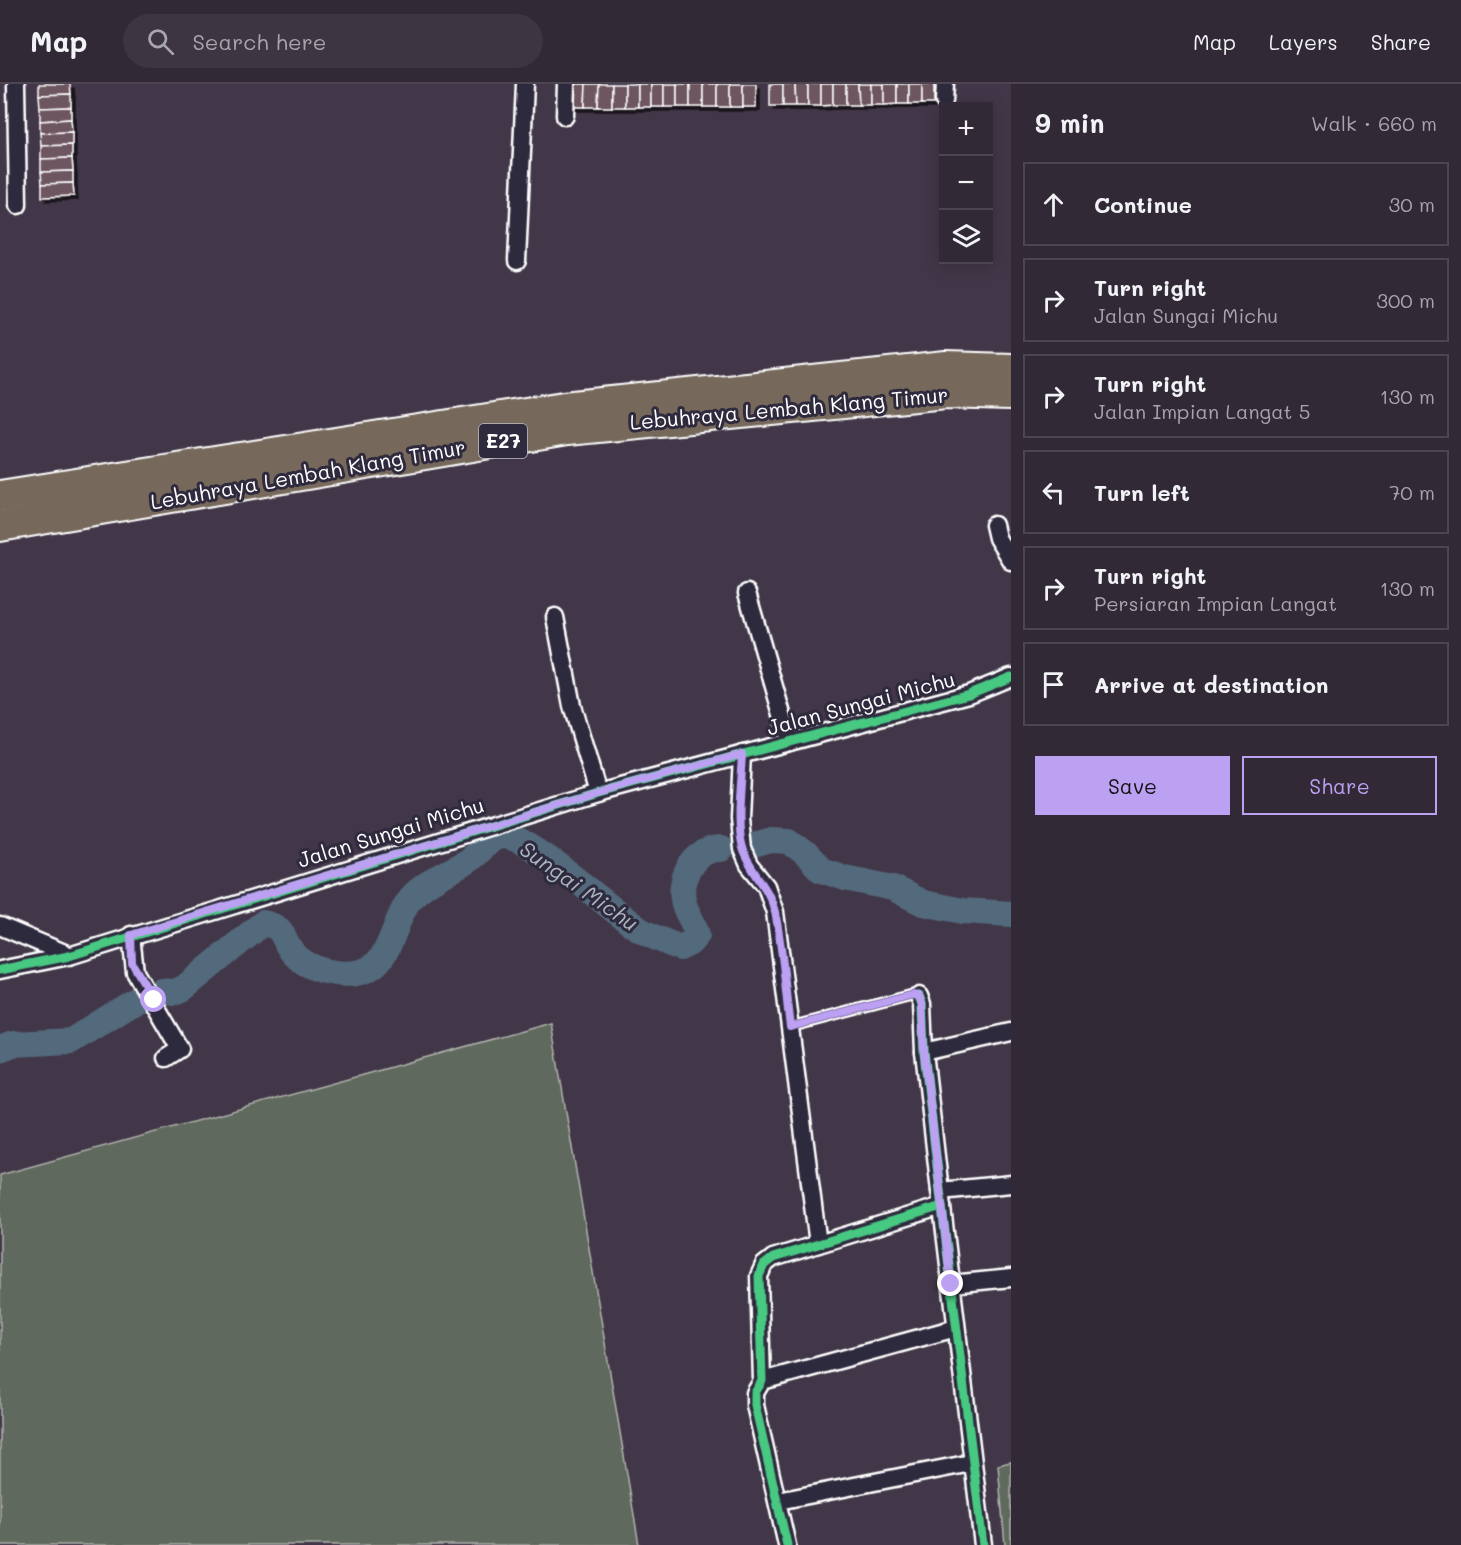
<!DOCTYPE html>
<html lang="en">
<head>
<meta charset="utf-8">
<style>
  :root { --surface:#322936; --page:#3d3542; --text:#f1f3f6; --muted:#a8a6ad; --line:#4d4551; --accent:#bca0f2 }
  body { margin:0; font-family:Mali,sans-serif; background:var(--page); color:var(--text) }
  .controls { position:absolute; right:18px; top:18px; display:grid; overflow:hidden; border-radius:0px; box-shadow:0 3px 15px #0003 }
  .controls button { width:54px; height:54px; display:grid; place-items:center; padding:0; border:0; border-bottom:2px solid var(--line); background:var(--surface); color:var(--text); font:30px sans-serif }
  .stop { position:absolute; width:18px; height:18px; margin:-14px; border:4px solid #bca0f2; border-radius:50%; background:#fff }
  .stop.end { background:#bca0f2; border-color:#fff; box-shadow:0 2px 6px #0008 }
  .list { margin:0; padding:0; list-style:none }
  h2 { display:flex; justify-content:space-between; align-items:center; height:78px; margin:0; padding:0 24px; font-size:26px }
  h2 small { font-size:20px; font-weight:400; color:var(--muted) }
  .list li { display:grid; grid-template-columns:39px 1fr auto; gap:18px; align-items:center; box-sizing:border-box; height:84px; margin:0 12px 12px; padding:0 12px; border:2px solid var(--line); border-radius:0px }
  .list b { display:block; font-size:22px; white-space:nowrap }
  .list p { margin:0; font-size:20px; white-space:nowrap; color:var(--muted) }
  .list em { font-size:20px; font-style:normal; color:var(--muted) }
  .actions { display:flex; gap:12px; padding:18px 24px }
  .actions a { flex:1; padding:14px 0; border:2px solid var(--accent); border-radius:0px; text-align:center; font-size:21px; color:var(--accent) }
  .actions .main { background:var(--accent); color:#111 }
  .icon { flex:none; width:33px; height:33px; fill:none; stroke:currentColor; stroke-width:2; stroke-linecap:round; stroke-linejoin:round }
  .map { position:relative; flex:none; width:1011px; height:1461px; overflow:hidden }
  header { display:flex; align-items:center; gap:36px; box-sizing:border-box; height:84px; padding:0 30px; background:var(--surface); border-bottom:2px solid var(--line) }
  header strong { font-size:28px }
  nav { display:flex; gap:33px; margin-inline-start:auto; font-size:21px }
  .search { width:420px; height:54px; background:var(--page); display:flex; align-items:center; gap:15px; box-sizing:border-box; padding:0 21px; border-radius:33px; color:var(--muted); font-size:22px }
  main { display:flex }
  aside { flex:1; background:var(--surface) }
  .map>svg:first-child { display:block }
</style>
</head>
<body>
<header>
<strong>Map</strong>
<div class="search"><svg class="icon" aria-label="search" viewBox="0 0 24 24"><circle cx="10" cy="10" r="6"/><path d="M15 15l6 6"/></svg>Search here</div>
<nav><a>Map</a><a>Layers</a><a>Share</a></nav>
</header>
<main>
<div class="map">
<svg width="1011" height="1461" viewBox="0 0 1011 1461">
  <defs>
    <filter id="shadow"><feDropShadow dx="4" dy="4" stdDeviation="0" flood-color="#0009"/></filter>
  </defs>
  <rect width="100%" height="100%" fill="#423748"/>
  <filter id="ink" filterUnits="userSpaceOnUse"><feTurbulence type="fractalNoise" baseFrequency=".0167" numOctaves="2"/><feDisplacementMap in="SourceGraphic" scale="12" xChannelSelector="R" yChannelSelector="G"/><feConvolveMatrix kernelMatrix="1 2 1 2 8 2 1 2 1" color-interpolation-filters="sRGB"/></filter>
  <g filter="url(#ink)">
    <!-- green -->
    <g fill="#61695d" stroke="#b0b4ae" stroke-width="1.5">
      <polygon points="551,939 639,1461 0,1461 0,1091"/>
      <polygon points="1011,1378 1011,1461 1005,1461 998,1381"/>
    </g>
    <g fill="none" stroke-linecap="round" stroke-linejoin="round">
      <!-- river -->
      <g stroke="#52697c" stroke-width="26">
        <polyline points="757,760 771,756 789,757 805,769 821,786 845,794 893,804 923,819 963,827 1011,830"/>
        <path d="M 161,907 L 175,908 L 184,904 L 263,839 C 288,844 280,854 293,869 C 307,885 334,892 356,889 C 393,883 391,839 410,815 C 426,796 451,789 470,775 C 481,767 489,752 504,752 C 533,754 610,826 639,845 C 651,853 667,858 680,864 L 690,859 L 697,851 C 695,839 687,831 684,820 C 677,795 694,764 721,765"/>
        <polyline points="0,965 13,960 71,957 141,913"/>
      </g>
    </g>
    <!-- building -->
    <g fill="#6e5660" stroke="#fff" stroke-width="1.5" filter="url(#shadow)">
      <polygon points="39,0 70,0 71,10 39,11"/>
      <polygon points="572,0 586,0 585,23 572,23"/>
      <polygon points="586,0 599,0 598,23 585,23"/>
      <polygon points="599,0 612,0 612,23 598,23"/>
      <rect x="612" y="0" width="13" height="23"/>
      <rect x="625" y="0" width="13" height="23"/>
      <rect x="638" y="0" width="13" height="23"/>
      <rect x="651" y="0" width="13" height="23"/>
      <rect x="664" y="0" width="13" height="23"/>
      <rect x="677" y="0" width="13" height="23"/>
      <rect x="690" y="0" width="13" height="23"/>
      <rect x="703" y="0" width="14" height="23"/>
      <rect x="717" y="0" width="13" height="23"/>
      <rect x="730" y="0" width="13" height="23"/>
      <rect x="743" y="0" width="13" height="23"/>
      <rect x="770" y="0" width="13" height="22"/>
      <polygon points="783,0 795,0 796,22 783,22"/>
      <polygon points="795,0 808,0 808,22 796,22"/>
      <rect x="808" y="0" width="13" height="22"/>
      <polygon points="821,0 833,0 833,21 821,22"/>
      <rect x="833" y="0" width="13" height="21"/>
      <polygon points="846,0 858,0 859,21 846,21"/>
      <polygon points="858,0 871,0 871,21 859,21"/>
      <rect x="871" y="0" width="13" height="21"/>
      <polygon points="884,0 897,0 897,20 884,21"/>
      <rect x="897" y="0" width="12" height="20"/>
      <rect x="909" y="0" width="13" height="20"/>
      <rect x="922" y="0" width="12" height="20"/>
      <polygon points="71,10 71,23 40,24 39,11"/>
      <polygon points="71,23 71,35 40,37 40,24"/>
      <polygon points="71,35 72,48 40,49 40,37"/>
      <polygon points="72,48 72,61 41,62 40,49"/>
      <polygon points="72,61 72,74 41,75 41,62"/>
      <polygon points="72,74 73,87 41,88 41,75"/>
      <polygon points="73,87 73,99 42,100 41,88"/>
      <polygon points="73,99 74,112 42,113 42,100"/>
    </g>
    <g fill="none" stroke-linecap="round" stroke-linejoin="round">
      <!-- lane casing -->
      <g stroke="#fff" stroke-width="13">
        <polyline id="lane" points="790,943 912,911 919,912"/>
      </g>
      <!-- street casing -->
      <g stroke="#fff" stroke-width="21">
        <g id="street">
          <polyline points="16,0 18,121"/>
          <polyline points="944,17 945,0"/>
          <polyline points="565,32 566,0"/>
          <polyline points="517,177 525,0"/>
          <polyline points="994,441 997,454 1011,477"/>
          <polyline points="747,509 790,658"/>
          <polyline points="555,533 572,622 598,709"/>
          <polyline points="742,670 739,735 742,765 749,781 766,802 775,828 818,1160"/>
          <polyline points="0,842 69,871"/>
          <polyline points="131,851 135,888 180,965 166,974"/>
          <polyline points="0,886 69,872 598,709 969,610 1011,593"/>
          <polyline points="919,912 922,920 924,968 940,1107 983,1461"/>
          <polyline points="924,968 1011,948"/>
          <polyline points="940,1107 1011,1100"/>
          <polyline points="951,1200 1011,1194"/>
          <polyline points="762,1297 956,1244"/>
          <polyline points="778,1417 971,1379"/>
          <polyline points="787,1461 755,1321 755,1309 762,1297 759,1192 764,1181 773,1174 942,1122"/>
        </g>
      </g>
      <!-- highway casing -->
      <g stroke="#fff" stroke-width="34">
        <g id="highway">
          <polyline points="0,412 564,323 946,283 1011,285"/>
          <polyline points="0,442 567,346 946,309 1011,311"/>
        </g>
      </g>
      <!-- lane -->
      <use href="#lane" stroke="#2f2a3d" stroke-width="8"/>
      <!-- street -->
      <use href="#street" stroke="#2f2a3d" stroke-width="16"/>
      <!-- highway -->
      <use href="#highway" stroke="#76695c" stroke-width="30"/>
      <!-- cycleway casing -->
      <g stroke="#2f2a3d" stroke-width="13">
        <g id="cycleway">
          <polyline points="0,886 69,872 598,709 969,610 1011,593"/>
          <polyline points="919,912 922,920 924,968 940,1107 983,1461"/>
          <polyline points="787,1461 755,1321 755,1309 762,1297 759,1192 764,1181 773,1174 942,1122"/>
        </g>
      </g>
      <!-- cycleway -->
      <use href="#cycleway" stroke="#46c982" stroke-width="9"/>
    </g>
  </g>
  <g fill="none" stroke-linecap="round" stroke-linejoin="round" filter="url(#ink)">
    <!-- route -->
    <path stroke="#bca0f2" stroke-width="8" d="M 154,916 L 132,879 L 131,851 L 598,709 L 742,670 C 741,697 734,743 743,767 C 752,790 769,803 775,828 C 783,865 785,905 790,943 L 912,911 L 919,912 L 922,920 L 924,968 L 951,1200"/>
  </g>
  <g text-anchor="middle" stroke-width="6" stroke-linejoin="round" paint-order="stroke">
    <!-- shield labels -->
    <rect fill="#2f2a3d" stroke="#c1bfc5" stroke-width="1.5" x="479" y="340" width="48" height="34" rx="4.5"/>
    <g font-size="20" font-weight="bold" fill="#fff">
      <text x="503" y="364">E27</text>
    </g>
    <!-- street labels -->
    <g font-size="21" fill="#fff" stroke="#2f2a3d">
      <text transform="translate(789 325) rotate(-5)" y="7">Lebuhraya Lembah Klang Timur</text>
      <text transform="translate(308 391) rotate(-10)" y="7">Lebuhraya Lembah Klang Timur</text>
      <text transform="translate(861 620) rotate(-15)" y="7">Jalan Sungai Michu</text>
      <text transform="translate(391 749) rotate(-17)" y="7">Jalan Sungai Michu</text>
    </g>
    <!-- water labels -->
    <g font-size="22" font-style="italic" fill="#a8b4be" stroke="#2f2a3d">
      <text transform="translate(579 802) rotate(35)" y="8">Sungai Michu</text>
    </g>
  </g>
</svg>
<div class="controls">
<button>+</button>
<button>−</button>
<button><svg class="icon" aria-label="layers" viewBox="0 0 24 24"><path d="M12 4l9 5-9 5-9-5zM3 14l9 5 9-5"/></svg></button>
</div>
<div class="stop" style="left:154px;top:916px"></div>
<div class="stop end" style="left:951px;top:1200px"></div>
</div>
<aside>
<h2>9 min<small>Walk · 660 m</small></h2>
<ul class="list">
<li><svg class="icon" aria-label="ahead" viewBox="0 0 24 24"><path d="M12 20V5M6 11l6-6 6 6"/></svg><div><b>Continue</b></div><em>30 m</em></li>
<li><svg class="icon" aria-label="right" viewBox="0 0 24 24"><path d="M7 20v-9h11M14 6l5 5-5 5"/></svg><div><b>Turn right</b><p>Jalan Sungai Michu</p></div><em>300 m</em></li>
<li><svg class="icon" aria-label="right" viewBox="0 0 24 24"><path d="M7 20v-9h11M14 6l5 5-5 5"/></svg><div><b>Turn right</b><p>Jalan Impian Langat 5</p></div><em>130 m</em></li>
<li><svg class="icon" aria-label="left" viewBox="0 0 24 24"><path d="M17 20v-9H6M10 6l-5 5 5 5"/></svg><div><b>Turn left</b></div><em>70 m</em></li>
<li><svg class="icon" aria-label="right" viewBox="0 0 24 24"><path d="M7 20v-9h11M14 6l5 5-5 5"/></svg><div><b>Turn right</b><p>Persiaran Impian Langat</p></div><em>130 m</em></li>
<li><svg class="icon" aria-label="arrive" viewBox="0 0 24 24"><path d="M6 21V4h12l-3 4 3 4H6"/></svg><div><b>Arrive at destination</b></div></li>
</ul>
<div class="actions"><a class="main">Save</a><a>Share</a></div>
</aside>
</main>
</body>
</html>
